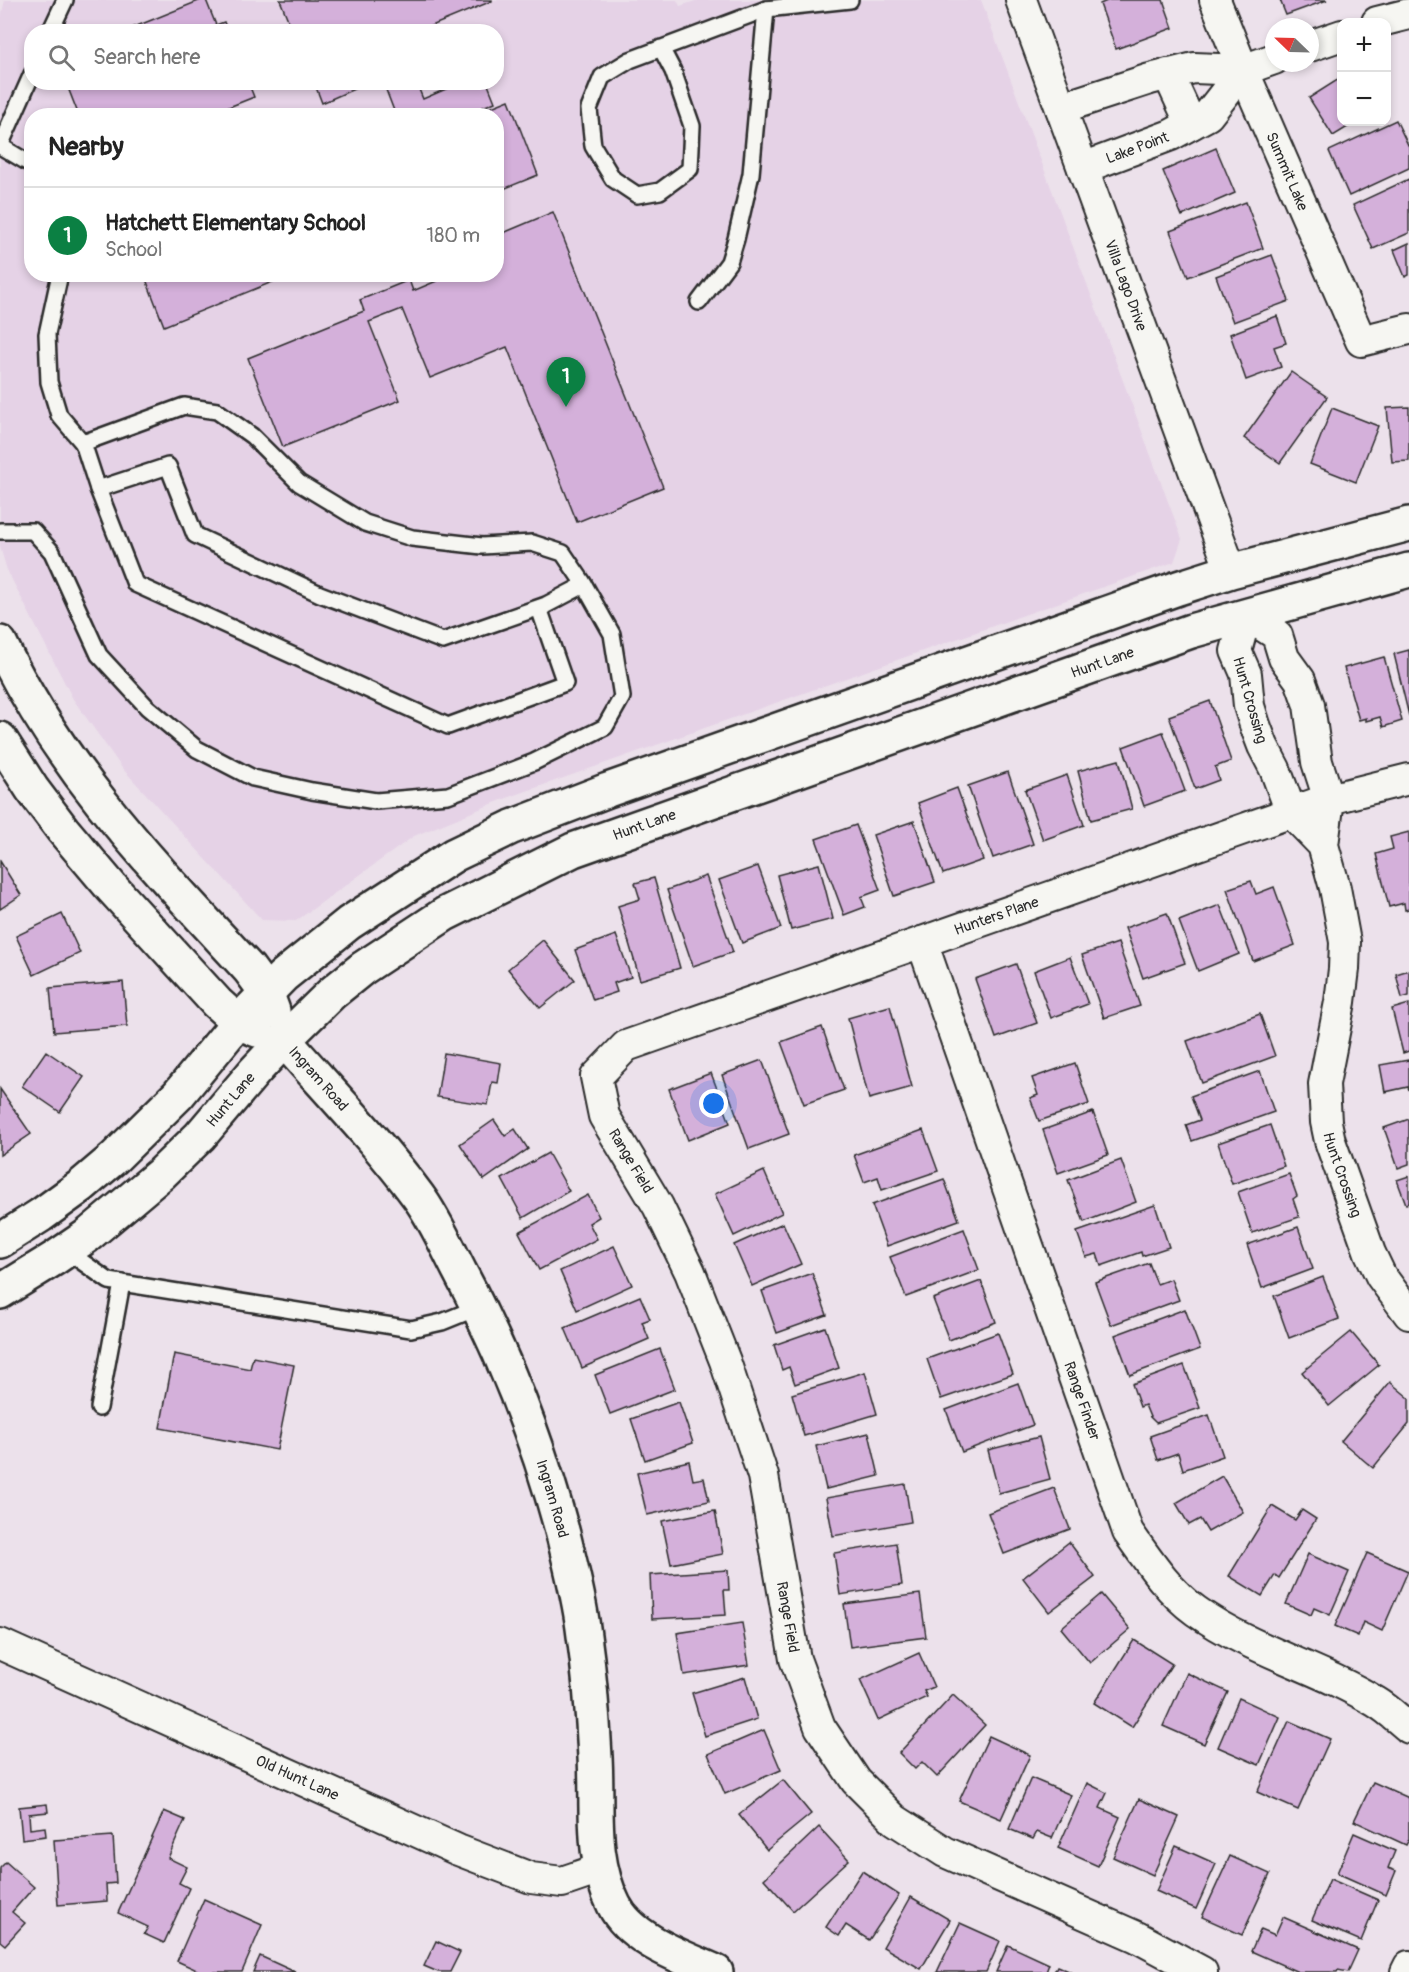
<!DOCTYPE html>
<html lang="en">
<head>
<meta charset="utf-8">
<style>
  :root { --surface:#fff; --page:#f2f2f2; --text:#222; --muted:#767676; --line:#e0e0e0; --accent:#0b8043 }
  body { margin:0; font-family:Pangolin,sans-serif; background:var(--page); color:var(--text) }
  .controls { position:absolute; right:18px; top:18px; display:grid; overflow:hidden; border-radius:12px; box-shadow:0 3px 9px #0003 }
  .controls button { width:54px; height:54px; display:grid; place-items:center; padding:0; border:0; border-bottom:2px solid var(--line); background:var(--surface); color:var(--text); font:30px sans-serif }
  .compass { position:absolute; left:1265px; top:18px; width:54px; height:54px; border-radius:50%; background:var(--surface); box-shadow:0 3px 9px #0003; rotate:293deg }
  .you { position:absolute; left:714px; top:1104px; width:21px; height:21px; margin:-15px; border:4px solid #fff; border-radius:50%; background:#1a73e8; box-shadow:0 0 0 9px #1a73e833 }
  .badge { display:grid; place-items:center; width:39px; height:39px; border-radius:50%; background:var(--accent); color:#fff; font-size:20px; font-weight:700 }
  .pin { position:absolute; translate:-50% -50px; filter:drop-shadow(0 2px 3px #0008) }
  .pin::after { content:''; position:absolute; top:32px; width:21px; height:18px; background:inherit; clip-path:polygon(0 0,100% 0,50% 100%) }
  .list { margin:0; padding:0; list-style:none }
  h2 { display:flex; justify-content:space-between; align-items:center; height:78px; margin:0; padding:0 24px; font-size:26px }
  h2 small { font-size:20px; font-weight:400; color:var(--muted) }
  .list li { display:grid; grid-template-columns:39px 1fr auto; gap:18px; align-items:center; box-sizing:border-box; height:96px; padding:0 24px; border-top:2px solid var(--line) }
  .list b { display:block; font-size:22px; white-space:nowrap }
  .list p { margin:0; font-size:20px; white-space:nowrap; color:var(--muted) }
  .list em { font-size:20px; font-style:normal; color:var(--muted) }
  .icon { flex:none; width:33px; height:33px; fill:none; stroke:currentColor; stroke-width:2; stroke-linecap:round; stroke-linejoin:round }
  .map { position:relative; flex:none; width:1409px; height:1972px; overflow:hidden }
  .search { position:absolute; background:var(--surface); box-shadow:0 3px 9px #0003; left:24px; top:24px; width:480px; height:66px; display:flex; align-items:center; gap:15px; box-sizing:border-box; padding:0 21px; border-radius:24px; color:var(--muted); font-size:22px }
  .panel { position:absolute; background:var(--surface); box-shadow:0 3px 9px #0003; left:24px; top:108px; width:480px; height:174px; border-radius:24px }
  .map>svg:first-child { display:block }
</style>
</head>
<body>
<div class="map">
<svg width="1409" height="1972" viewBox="0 0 1409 1972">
  <rect width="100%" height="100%" fill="#ece1eb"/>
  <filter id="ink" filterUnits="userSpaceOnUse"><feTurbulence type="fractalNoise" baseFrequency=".0167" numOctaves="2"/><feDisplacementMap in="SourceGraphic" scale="12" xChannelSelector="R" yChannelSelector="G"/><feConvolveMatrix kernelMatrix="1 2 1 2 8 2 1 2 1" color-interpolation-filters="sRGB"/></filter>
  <g filter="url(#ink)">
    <!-- built -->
    <path fill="#e5d2e6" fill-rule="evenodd" d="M 5,0 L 677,0 L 680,6 L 698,0 L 981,0 L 1182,539 L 1174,562 L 504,799 L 414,836 L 296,921 L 262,920 L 122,768 L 73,699 L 7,570 L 0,547 L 0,21 ZM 32,32 L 496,32 L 496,82 L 32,82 ZM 32,116 L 496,116 L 496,274 L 32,274 Z"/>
    <!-- building -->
    <g fill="#d4b0da" stroke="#2b2b2b" stroke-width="1.5">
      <polygon points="201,0 206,0 216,25 224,22 228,32 122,32"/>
      <polygon points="280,0 492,0 492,1 417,32 293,32"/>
      <polygon points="1109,0 1163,0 1173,28 1116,49 1100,4"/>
      <polygon points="1280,0 1327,0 1286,15"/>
      <polygon points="1342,77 1342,122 1356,122 1333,136 1309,98"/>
      <polygon points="73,82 248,82 254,97 229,107 233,116 79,116 67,85"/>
      <polygon points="314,82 370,82 322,103"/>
      <polygon points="383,82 416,82 423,99 462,82 487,82 495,102 461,116 396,116"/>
      <polygon points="509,100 538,175 496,192 496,116 469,116"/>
      <polygon points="1396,120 1409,147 1409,168 1349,196 1329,151"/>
      <polygon points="1216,148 1235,193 1182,216 1163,171"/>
      <polygon points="1409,179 1409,233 1373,249 1353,205"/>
      <polygon points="1246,202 1263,248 1188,277 1170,231"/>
      <polygon points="553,212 663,487 577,522 507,347 430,378 402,309 369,322 400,400 283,447 248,358 364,311 360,300 409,280 413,291 453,274 496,274 496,236"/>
      <polygon points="1409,243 1409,275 1405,277 1394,250"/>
      <polygon points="1272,255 1289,301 1233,322 1216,276"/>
      <polygon points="144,274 292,274 164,326"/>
      <polygon points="1277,316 1286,343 1274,347 1281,367 1246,380 1230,334"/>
      <polygon points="1291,372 1327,397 1280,463 1244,438"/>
      <polygon points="1409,407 1409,461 1392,462 1387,408"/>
      <polygon points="1332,408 1378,426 1356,482 1310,464"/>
      <polygon points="1409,650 1409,716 1394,654"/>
      <polygon points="1384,657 1402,721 1383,727 1380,717 1366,721 1366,718 1359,720 1344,668"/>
      <polygon points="1210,701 1231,761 1215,767 1219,780 1195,789 1169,716"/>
      <polygon points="1163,732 1185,791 1144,806 1123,747"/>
      <polygon points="1119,760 1132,809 1091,820 1078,771"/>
      <polygon points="1008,772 1033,844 993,858 968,786"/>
      <polygon points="1067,775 1084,825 1043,840 1025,790"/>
      <polygon points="957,788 983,860 943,874 918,803"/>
      <polygon points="914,821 935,882 894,896 873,835"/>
      <polygon points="856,825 880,890 861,897 865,907 844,915 816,839"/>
      <polygon points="1409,832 1409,909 1405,910 1404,903 1389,907 1376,854 1393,849 1390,837"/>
      <polygon points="0,861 21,895 0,909"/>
      <polygon points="819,864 833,919 791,930 777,875"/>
      <polygon points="758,866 781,928 742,943 719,880"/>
      <polygon points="706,876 733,952 693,966 667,890"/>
      <polygon points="654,878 680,968 640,980 618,906 640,899 635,883"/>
      <polygon points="1251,881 1256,894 1274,887 1295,945 1253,961 1227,889"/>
      <polygon points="1220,905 1239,954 1198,971 1179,921"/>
      <polygon points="1167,913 1185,963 1143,978 1125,928"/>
      <polygon points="62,914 80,953 34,975 16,936"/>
      <polygon points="616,935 631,977 614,983 617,992 593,1000 575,950"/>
      <polygon points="543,940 575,980 540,1008 508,969"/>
      <polygon points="1118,943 1140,1006 1104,1018 1082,955"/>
      <polygon points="1070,957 1088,1004 1051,1018 1034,971"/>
      <polygon points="1016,964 1037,1023 996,1038 975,979"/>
      <polygon points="1409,970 1409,996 1402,998 1396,974"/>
      <polygon points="123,982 127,1026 54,1032 50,988"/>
      <polygon points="1409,1004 1409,1051 1403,1053 1392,1009"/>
      <polygon points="890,1006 912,1087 869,1099 848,1018"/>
      <polygon points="1260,1014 1275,1056 1202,1083 1187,1041"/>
      <polygon points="822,1027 844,1090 804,1104 781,1042"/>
      <polygon points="46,1051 84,1077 60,1112 22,1086"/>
      <polygon points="444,1053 501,1063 498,1083 492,1082 488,1105 437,1097"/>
      <polygon points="762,1060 789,1134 749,1149 722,1075"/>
      <polygon points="1409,1060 1409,1090 1408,1087 1385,1092 1380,1065"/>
      <polygon points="1075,1063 1089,1104 1039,1121 1030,1098 1038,1095 1032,1078"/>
      <polygon points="1260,1071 1274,1112 1192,1141 1186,1125 1200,1120 1191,1096"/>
      <polygon points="711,1073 730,1123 688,1140 669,1089"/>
      <polygon points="0,1089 31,1134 0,1155"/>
      <polygon points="1093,1112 1108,1155 1058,1173 1043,1130"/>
      <polygon points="1409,1119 1409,1164 1398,1168 1384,1128"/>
      <polygon points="494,1120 505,1136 515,1129 528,1149 484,1180 460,1144"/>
      <polygon points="1270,1125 1284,1166 1232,1184 1218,1143"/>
      <polygon points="923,1130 938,1171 882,1190 878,1177 864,1182 854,1155"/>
      <polygon points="548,1153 569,1191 523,1218 502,1179"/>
      <polygon points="1121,1160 1136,1202 1084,1222 1068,1180"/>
      <polygon points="764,1171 782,1213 734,1236 715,1194"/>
      <polygon points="1289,1174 1297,1196 1293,1199 1299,1217 1252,1233 1238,1192"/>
      <polygon points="1409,1176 1409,1203 1406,1204 1397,1180"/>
      <polygon points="944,1179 959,1220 887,1246 872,1205"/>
      <polygon points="588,1195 599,1217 589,1223 597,1239 539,1270 519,1232"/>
      <polygon points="1155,1205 1169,1247 1142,1256 1141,1252 1101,1266 1097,1254 1086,1257 1077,1232"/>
      <polygon points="783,1223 801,1264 752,1286 734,1245"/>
      <polygon points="1298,1227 1313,1269 1262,1288 1247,1245"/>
      <polygon points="964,1229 979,1270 906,1297 890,1257"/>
      <polygon points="614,1246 632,1285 577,1310 560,1271"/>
      <polygon points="1149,1263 1157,1284 1171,1279 1179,1300 1111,1325 1095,1282"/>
      <polygon points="812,1273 827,1315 777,1333 762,1291"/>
      <polygon points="1323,1277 1339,1319 1289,1338 1274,1296"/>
      <polygon points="981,1281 996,1322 949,1340 933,1299"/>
      <polygon points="640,1296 650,1319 642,1322 649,1339 582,1368 565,1328"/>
      <polygon points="1185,1309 1200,1349 1130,1375 1115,1335"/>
      <polygon points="825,1327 839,1368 795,1384 789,1367 782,1370 774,1345"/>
      <polygon points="1351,1332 1379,1365 1329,1406 1302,1372"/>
      <polygon points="998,1333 1013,1374 941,1399 927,1359"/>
      <polygon points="660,1349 675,1389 610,1414 595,1375"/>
      <polygon points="174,1354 250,1369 253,1357 294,1365 277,1450 160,1428"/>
      <polygon points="1184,1365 1200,1408 1156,1423 1150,1417 1145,1405 1140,1407 1132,1384"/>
      <polygon points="865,1372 877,1414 804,1436 792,1394"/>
      <polygon points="1390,1382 1409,1398 1409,1424 1373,1468 1341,1441"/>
      <polygon points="1018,1383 1033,1425 962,1452 946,1410"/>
      <polygon points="679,1402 693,1443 645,1460 631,1419"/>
      <polygon points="1209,1415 1223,1456 1183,1470 1178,1453 1158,1460 1150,1436"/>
      <polygon points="869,1433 879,1476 826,1489 816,1446"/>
      <polygon points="1039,1437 1050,1479 999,1493 988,1450"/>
      <polygon points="689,1461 693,1480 704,1478 709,1501 647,1515 637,1473"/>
      <polygon points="1222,1476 1243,1512 1208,1532 1200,1519 1189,1525 1176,1503"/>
      <polygon points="905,1484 911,1522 833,1536 826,1498"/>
      <polygon points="1054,1488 1070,1529 1004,1554 988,1513"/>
      <polygon points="1272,1506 1295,1520 1302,1510 1316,1519 1279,1578 1275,1575 1262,1596 1229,1576"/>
      <polygon points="715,1511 723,1554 671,1564 662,1521"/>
      <polygon points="1069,1542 1095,1577 1049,1612 1023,1578"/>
      <polygon points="896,1543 902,1585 840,1595 834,1553"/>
      <polygon points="1367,1553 1408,1571 1382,1631 1363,1622 1358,1636 1335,1626"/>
      <polygon points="1308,1554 1349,1572 1330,1615 1314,1608 1311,1615 1286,1604"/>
      <polygon points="728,1570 729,1590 724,1590 726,1615 652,1619 650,1575"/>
      <polygon points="920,1594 926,1637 850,1647 844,1604"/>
      <polygon points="1101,1594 1130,1629 1090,1663 1061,1628"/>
      <polygon points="742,1623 749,1665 684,1675 677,1633"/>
      <polygon points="1134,1640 1172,1664 1132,1727 1094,1703"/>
      <polygon points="919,1653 934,1687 924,1691 927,1697 878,1720 860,1680"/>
      <polygon points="1187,1673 1228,1692 1204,1744 1163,1726"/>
      <polygon points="745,1677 757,1719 705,1736 692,1693"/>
      <polygon points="953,1695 985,1725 937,1777 922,1762 915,1769 899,1753"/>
      <polygon points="1239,1698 1280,1717 1259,1765 1218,1747"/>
      <polygon points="1289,1721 1330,1739 1298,1810 1257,1792"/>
      <polygon points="764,1730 781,1770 725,1794 708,1754"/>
      <polygon points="989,1736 1030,1755 1001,1819 959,1801"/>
      <polygon points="1031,1778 1071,1795 1052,1838 1037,1832 1033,1839 1009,1829"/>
      <polygon points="783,1780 811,1814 767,1850 739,1815"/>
      <polygon points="1373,1782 1409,1798 1409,1839 1406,1845 1354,1821"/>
      <polygon points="1087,1783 1107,1793 1100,1808 1120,1817 1098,1866 1058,1848"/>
      <polygon points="1139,1799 1179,1817 1153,1875 1113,1857"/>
      <polygon points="47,1804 48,1812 29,1814 30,1829 45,1827 46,1836 22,1839 19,1807"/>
      <polygon points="164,1811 185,1820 168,1858 187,1867 179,1883 189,1888 164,1943 144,1934 148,1927 118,1913"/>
      <polygon points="819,1827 849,1860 793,1911 764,1879"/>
      <polygon points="1354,1833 1395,1851 1388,1868 1396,1871 1386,1895 1337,1873"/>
      <polygon points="113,1836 116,1883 106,1884 107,1901 58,1905 54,1840"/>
      <polygon points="1176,1846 1216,1864 1196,1909 1156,1891"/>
      <polygon points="1230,1856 1270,1874 1242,1935 1202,1917"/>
      <polygon points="6,1862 34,1887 12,1912 25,1923 5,1945 0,1941 0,1868"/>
      <polygon points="862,1871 899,1895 869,1940 846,1925 839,1936 826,1927"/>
      <polygon points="1330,1879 1378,1900 1361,1941 1312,1920"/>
      <polygon points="911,1897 950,1920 921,1969 883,1947"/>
      <polygon points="204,1899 262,1925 242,1972 196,1972 197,1970 177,1961"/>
      <polygon points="1283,1917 1358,1950 1348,1972 1338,1970 1337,1972 1298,1972 1251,1951 1261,1929 1275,1935"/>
      <polygon points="960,1923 1000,1941 986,1972 937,1972"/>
      <polygon points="436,1941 460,1952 450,1972 438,1972 424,1966"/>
      <polygon points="1008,1945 1049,1964 1046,1972 996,1972"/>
      <polygon points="260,1956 295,1972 253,1972"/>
      <polygon points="1057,1966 1071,1972 1054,1972"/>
    </g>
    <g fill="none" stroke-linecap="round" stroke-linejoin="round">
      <!-- service casing -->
      <g stroke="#2b2b2b" stroke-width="20">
        <g id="service">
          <polyline points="50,32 65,0"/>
          <polyline points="661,48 673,71 692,126 690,169 660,191 637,195 613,179 593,146 589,109 602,77 630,60 766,9 850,0"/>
          <polyline points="0,146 32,74"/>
          <polyline points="0,146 32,165"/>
          <polyline points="699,302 729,262 736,239 751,174 766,9"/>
          <polyline points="83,443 98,489 168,466 195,535 320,594 443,641 546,605 584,585"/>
          <polyline points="98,489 135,584 448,726 565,683 539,608"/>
          <polyline points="0,531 33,531 52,552 99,655 147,707 197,749 253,778 312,791 376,801 448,795 534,762 605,727 622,697 612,634 582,581 563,553 532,543 482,546 412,538 365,523 299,483 252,436 217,411 184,406 83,443 59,415 49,382 47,334 60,274"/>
          <polyline points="72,1247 81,1261 109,1281 411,1329 442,1322 479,1307"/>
          <polyline points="99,1408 122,1283"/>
        </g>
      </g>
      <!-- minor casing -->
      <g stroke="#2b2b2b" stroke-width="34">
        <g id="minor">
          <path id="s1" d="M 1021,0 L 1231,571"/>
          <path id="s2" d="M 1215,0 L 1243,70 L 1361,341 L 1409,329"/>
          <polyline points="1377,22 1409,14"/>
          <polyline points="1310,46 1342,35"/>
          <polyline points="1168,74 1191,124"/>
          <polyline points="1061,108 1150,79 1194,68 1243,70 1274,59"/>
          <path id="s3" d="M 1083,168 L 1171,135 L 1208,115 L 1243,70"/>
          <path id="s4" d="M 1323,845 L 1291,812 L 1275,769 L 1263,746 L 1255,725 L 1249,706 L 1246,674 L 1236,651 L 1246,615 L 1277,635 L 1284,658 L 1300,680 L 1309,705 L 1317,762 L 1329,799 L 1323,845 L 1335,888 L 1345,942 L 1344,969 L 1340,1002 L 1324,1084 L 1326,1122 L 1330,1141 L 1370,1253 L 1381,1276 L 1409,1314"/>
          <path id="s5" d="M 922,942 L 1128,1532 C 1148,1560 1167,1590 1196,1611 C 1252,1651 1319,1667 1376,1702 C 1388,1709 1398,1719 1409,1728"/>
          <path id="s6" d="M 0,1644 L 458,1850 L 531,1878 L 562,1882 L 600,1869"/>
          <path id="s7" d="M 1202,1972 L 1137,1937 L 945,1852 L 895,1820 L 856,1781 L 820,1727 L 795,1659 L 763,1476 L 725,1361 L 690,1272 L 658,1206 L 604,1116 L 596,1077 L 626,1046 L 1329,799 L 1409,779"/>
          <polyline points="1406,1972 1409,1966"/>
        </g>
      </g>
      <!-- tertiary casing -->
      <g stroke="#2b2b2b" stroke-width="38">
        <g id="tertiary">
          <path id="s8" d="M 284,1040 C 329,1091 378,1142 418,1196 C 435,1219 447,1247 460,1272 C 506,1358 539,1443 564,1538 C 571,1567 579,1597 583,1628 C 589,1670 593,1714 595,1757 C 598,1808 590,1857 614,1905 C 631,1940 683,1957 716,1972"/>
        </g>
      </g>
      <!-- secondary casing -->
      <g stroke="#2b2b2b" stroke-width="38">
        <g id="secondary">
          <path d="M 0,643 C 61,771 154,866 249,969 L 266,992 L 273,1011"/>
          <polyline points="0,739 32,789 63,830 112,888 217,1003 238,1022 257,1030"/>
          <polyline points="0,1241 41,1215 81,1186 114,1158 178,1095 238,1022 283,976 349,923 454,855 512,827 608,790 1178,588 1231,571 1409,524"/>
          <path id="s9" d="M 0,1292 L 55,1258 L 87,1236 L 162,1173 L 200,1136 L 255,1071 L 284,1040 L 332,993 L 363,968 L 445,914 L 573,850 L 1191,631 L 1409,570"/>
        </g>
      </g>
      <!-- service -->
      <use href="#service" stroke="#f6f6f2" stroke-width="15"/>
      <!-- minor -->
      <use href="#minor" stroke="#f6f6f2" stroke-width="30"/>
      <!-- tertiary -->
      <use href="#tertiary" stroke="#f6f6f2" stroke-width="33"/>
      <!-- secondary -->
      <use href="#secondary" stroke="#f6f6f2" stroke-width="33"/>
    </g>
  </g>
  <g text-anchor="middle" stroke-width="6" stroke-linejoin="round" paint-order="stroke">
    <!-- street labels -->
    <g font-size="15" fill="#2b2b2b" stroke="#f6f6f2">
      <text dy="5" stroke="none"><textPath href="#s3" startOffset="58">Lake Point</textPath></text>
      <text dy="5" stroke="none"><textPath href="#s2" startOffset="186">Summit Lake</textPath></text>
      <text dy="5" stroke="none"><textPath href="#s1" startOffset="304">Villa Lago Drive</textPath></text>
      <text dy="5" stroke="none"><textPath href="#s9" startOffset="1292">Hunt Lane</textPath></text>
      <text transform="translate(1250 700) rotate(74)" y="5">Hunt Crossing</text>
      <text dy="5" stroke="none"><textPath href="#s9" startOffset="806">Hunt Lane</textPath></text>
      <text dy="5" stroke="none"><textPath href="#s7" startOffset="1592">Hunters Plane</textPath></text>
      <text dy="5" stroke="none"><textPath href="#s8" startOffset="52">Ingram Road</textPath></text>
      <text dy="5" stroke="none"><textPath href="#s9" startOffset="302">Hunt Lane</textPath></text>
      <text transform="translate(631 1161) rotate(59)" y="5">Range Field</text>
      <text dy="5" stroke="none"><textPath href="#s4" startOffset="849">Hunt Crossing</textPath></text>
      <text dy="5" stroke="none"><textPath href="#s5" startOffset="486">Range Finder</textPath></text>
      <text dy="5" stroke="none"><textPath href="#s8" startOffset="538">Ingram Road</textPath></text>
      <text transform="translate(788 1617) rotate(80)" y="5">Range Field</text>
      <text dy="5" stroke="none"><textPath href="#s6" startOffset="326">Old Hunt Lane</textPath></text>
    </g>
  </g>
</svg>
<div class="controls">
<button>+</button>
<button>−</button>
</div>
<svg class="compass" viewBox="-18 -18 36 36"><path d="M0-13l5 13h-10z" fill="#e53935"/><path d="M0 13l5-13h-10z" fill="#767676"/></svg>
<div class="you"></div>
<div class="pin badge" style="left:566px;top:407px">1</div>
<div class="search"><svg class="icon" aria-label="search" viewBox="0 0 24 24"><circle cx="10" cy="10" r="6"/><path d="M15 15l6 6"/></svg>Search here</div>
<section class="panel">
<h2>Nearby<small></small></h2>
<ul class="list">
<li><span class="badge">1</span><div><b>Hatchett Elementary School</b><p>School</p></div><em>180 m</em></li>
</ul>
</section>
</div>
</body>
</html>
